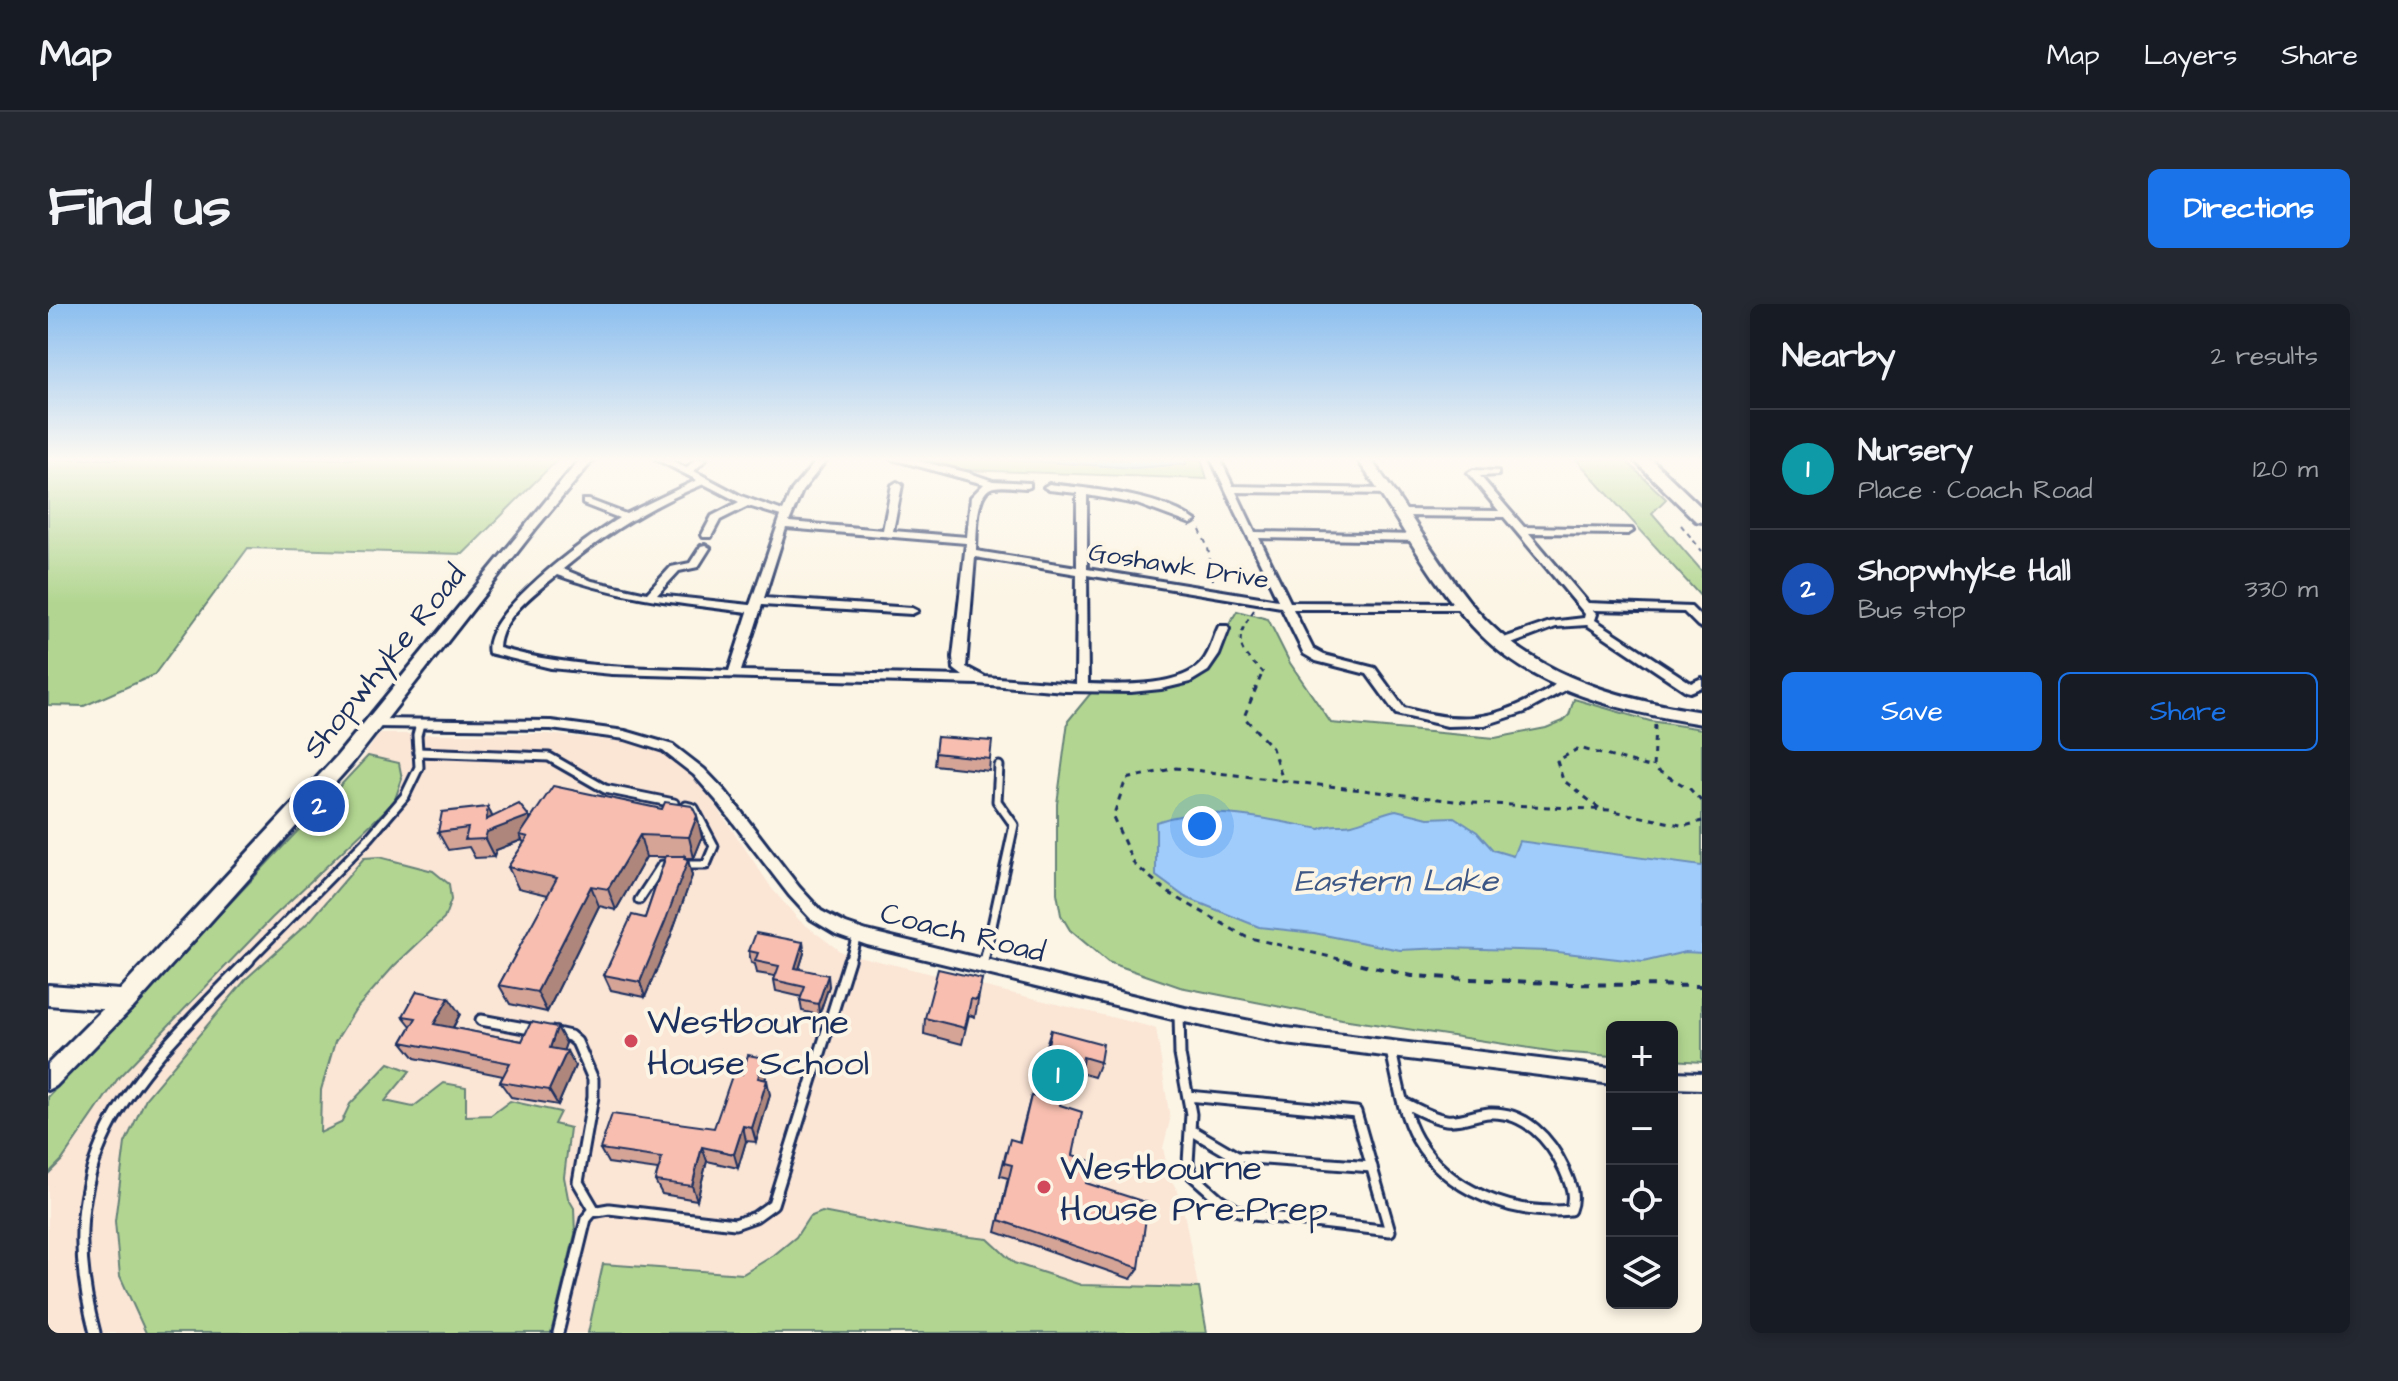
<!DOCTYPE html>
<html lang="en">
<head>
<meta charset="utf-8">
<style>
  :root { --surface:#171b24; --page:#242831; --text:#f1f3f6; --muted:#9ea1a6; --line:#363941; --accent:#1a73e8 }
  body { margin:0; font-family:"Architects Daughter",sans-serif; background:var(--page); color:var(--text) }
  .controls { position:absolute; right:24px; bottom:24px; display:grid; overflow:hidden; border-radius:12px; box-shadow:0 4px 12px #0003 }
  .controls button { width:72px; height:72px; display:grid; place-items:center; padding:0; border:0; border-bottom:2px solid var(--line); background:var(--surface); color:var(--text); font:40px sans-serif }
  .you { position:absolute; left:1154px; top:522px; width:28px; height:28px; margin:-20px; border:6px solid #fff; border-radius:50%; background:#1a73e8; box-shadow:0 0 0 12px #1a73e833 }
  .badge { display:grid; place-items:center; width:52px; height:52px; border-radius:50%; background:var(--accent); color:#fff; font-size:26px; font-weight:700 }
  .pin { position:absolute; translate:-50% -50%; border:4px solid #fff; box-shadow:0 2px 8px #0006 }
  .list { margin:0; padding:0; list-style:none }
  h2 { display:flex; justify-content:space-between; align-items:center; height:104px; margin:0; padding:0 32px; font-size:34px }
  h2 small { font-size:26px; font-weight:400; color:var(--muted) }
  .list li { display:grid; grid-template-columns:52px 1fr auto; gap:24px; align-items:center; box-sizing:border-box; height:120px; padding:0 32px; border-top:2px solid var(--line) }
  .list b { display:block; font-size:30px; white-space:nowrap }
  .list p { margin:0; font-size:26px; white-space:nowrap; color:var(--muted) }
  .list em { font-size:26px; font-style:normal; color:var(--muted) }
  .actions { display:flex; gap:16px; padding:24px 32px }
  .actions a { flex:1; padding:18px 0; border:2px solid var(--accent); border-radius:12px; text-align:center; font-size:28px; color:var(--accent) }
  .actions .main { background:var(--accent); color:#fff }
  .icon { flex:none; width:44px; height:44px; fill:none; stroke:currentColor; stroke-width:2; stroke-linecap:round; stroke-linejoin:round }
  .map { position:relative; flex:none; width:1654px; height:1029px; overflow:hidden; border-radius:12px }
  header { display:flex; align-items:center; gap:48px; box-sizing:border-box; height:112px; padding:0 40px; background:var(--surface); border-bottom:2px solid var(--line) }
  header strong { font-size:38px }
  nav { display:flex; gap:44px; margin-inline-start:auto; font-size:28px }
  .intro { display:flex; align-items:center; justify-content:space-between; box-sizing:border-box; height:192px; padding:0 48px }
  h1 { margin:0; font-size:56px }
  .button { padding:20px 36px; border-radius:12px; background:var(--accent); color:#fff; font-size:28px; font-weight:700 }
  main { display:flex; gap:48px; padding:0 48px }
  aside { flex:1; background:var(--surface); border-radius:12px; box-shadow:0 4px 12px #0003 }
  .map>svg:first-child { display:block }
</style>
</head>
<body>
<header>
<strong>Map</strong>
<nav><a>Map</a><a>Layers</a><a>Share</a></nav>
</header>
<div class="intro"><h1>Find us</h1><a class="button">Directions</a></div>
<main>
<div class="map">
<svg width="1654" height="1029" viewBox="0 0 1654 1029">
  <rect width="100%" height="100%" fill="#fcf5e5"/>
  <filter id="ink" filterUnits="userSpaceOnUse"><feTurbulence type="fractalNoise" baseFrequency=".0125" numOctaves="2"/><feDisplacementMap in="SourceGraphic" scale="16" xChannelSelector="R" yChannelSelector="G"/><feConvolveMatrix kernelMatrix="1 2 1 2 8 2 1 2 1" color-interpolation-filters="sRGB"/></filter>
  <g filter="url(#ink)">
    <!-- built -->
    <polygon fill="#fbe5d5" points="331,430 498,430 578,438 623,451 652,478 725,586 751,616 793,648 1108,724 1122,816 1115,844 1121,872 1133,893 1159,1029 0,1029 0,793 215,566 315,454"/>
    <!-- green -->
    <g fill="#b2d691" stroke="#668278" stroke-width="2">
      <polygon points="0,155 510,155 415,250 200,244 106,371 36,402 0,401"/>
      <polygon points="866,155 1153,155 1159,175 915,166"/>
      <polygon points="1528,155 1576,155 1618,195 1604,209 1654,267 1654,294"/>
      <polygon points="1189,307 1220,315 1242,359 1283,419 1447,434 1498,424 1515,417 1521,411 1526,395 1602,417 1654,425 1654,758 1624,756 1624,723 1564,723 1564,752 1508,748 1294,715 1132,683 1060,658 1022,626 1013,611 1009,589 1009,500 1020,417 1047,384 1122,378 1155,365"/>
      <polygon points="320,452 351,459 354,475 346,498 224,614 71,773 14,856 0,870 0,793"/>
      <polygon points="331,553 385,567 401,580 403,596 396,615 346,662 307,706 287,738 273,786 272,829 293,819 302,800 341,759 362,767 337,797 365,803 396,779 418,783 418,812 443,811 462,797 512,808 506,820 522,824 516,873 520,894 526,904 527,930 503,1029 98,1029 72,972 67,917 77,839 98,794 199,674 263,616 316,554"/>
      <polygon points="774,908 878,928 940,935 966,959 1033,981 1151,984 1159,1029 540,1029 555,960 695,970 726,951 748,933 761,913"/>
    </g>
    <!-- water -->
    <g fill="#9fccfa" stroke="#6a8dbc" stroke-width="2">
      <polygon points="949,155 1138,155 1138,160 1087,164"/>
      <path d="M 1348,506 L 1380,514 L 1406,513 L 1429,528 L 1445,546 L 1465,552 L 1471,537 L 1654,562 L 1654,649 L 1637,648 L 1595,658 L 1501,647 L 1397,644 L 1352,646 L 1266,629 L 1211,623 L 1137,593 L 1108,572 L 1108,518 C 1160,500 1219,515 1272,525 C 1286,518 1292,523 1304,520 C 1319,516 1333,509 1348,506 Z"/>
    </g>
    <g fill="none" stroke-linecap="round" stroke-linejoin="round">
      <!-- service-far1 casing -->
      <g stroke="#1b2f5e" stroke-width="13">
        <g id="service-far1">
          <polyline points="370,448 501,453 557,485 626,499"/>
          <polyline points="634,561 658,561 666,542 646,504 638,502"/>
          <polyline points="591,596 614,561 621,561"/>
          <polyline points="199,658 321,534 357,492 371,463 369,431 372,420"/>
          <polyline points="801,658 809,631"/>
          <polyline points="936,658 966,521 949,497 951,462"/>
        </g>
      </g>
      <!-- service casing -->
      <g stroke="#1b2f5e" stroke-width="15">
        <g id="service">
          <polyline points="935,661 936,656"/>
          <polyline points="1131,710 1132,751 1143,810 1140,859 1144,871 1171,895 1188,906 1205,911 1342,927 1308,808 1140,792"/>
          <polyline points="433,716 488,726"/>
          <polyline points="504,728 522,732 529,738 545,775 545,793 530,878 547,907"/>
          <path d="M 1343,747 C 1350,776 1354,809 1369,835 C 1399,887 1465,912 1522,906 C 1528,891 1522,879 1516,865 C 1502,835 1477,807 1441,809 C 1427,810 1413,818 1398,816 C 1384,814 1371,806 1358,800"/>
          <polyline points="1143,826 1189,853 1324,863"/>
          <path d="M 47,1029 C 0,850 85,774 201,656"/>
          <polyline points="510,1029 538,915 544,908 561,905 687,920 707,913 725,900 801,656"/>
        </g>
      </g>
      <!-- minor casing -->
      <g stroke="#1b2f5e" stroke-width="6">
        <g id="minor">
          <path d="M 608,155 L 621,155 L 638,164 L 648,155 L 658,155 L 646,167 L 693,192 L 735,207 L 744,186 L 770,155 L 779,155 L 754,187 L 741,218 L 835,226 L 844,181 L 849,178 L 854,181 L 845,227 L 919,233 L 923,193 L 936,180 L 844,155 L 862,155 L 922,169 L 945,177 L 982,179 L 982,183 L 979,184 C 969,184 957,181 946,183 C 927,186 929,230 928,247 L 1029,263 L 1029,189 L 1001,186 L 996,183 L 1001,180 C 1043,185 1114,191 1148,217 L 1143,220 L 1089,200 L 1039,191 L 1039,265 L 1230,296 L 1163,155 L 1172,155 L 1185,182 L 1341,185 L 1346,188 L 1344,190 L 1188,188 L 1207,228 L 1372,231 L 1377,234 L 1372,237 L 1211,234 L 1242,298 L 1416,299 L 1422,302 L 1416,305 L 1245,305 L 1265,345 L 1276,351 L 1327,364 L 1356,404 C 1404,417 1436,419 1481,396 C 1492,390 1506,385 1512,374 L 1516,373 L 1522,377 L 1517,386 L 1477,408 L 1437,421 L 1399,422 L 1348,410 L 1319,370 L 1268,357 L 1256,350 L 1233,303 L 1039,271 L 1040,380 C 1071,381 1135,384 1155,357 C 1163,347 1165,334 1171,322 L 1179,322 L 1181,325 L 1171,351 L 1160,367 L 1142,378 L 1113,385 L 1083,388 L 1017,387 L 930,380 L 564,370 L 503,364 L 441,349 C 431,311 540,233 571,214 L 535,200 L 535,196 L 541,196 L 578,210 L 649,176 ZM 656,180 L 691,198 L 664,212 L 654,231 L 655,233 L 663,233 L 672,216 L 700,202 L 733,212 L 702,301 L 609,291 L 631,267 L 650,263 L 662,244 L 657,241 L 653,242 L 642,259 L 623,263 L 599,289 L 544,277 L 515,265 C 558,229 604,201 656,180 ZM 738,224 L 918,239 L 905,353 L 906,365 L 915,372 L 693,367 L 714,301 L 864,310 L 870,307 L 864,304 L 716,294 ZM 927,253 L 1029,270 L 1028,380 L 937,373 L 918,363 ZM 509,271 C 571,294 635,300 700,308 L 681,367 C 604,363 526,366 451,344 C 452,314 487,289 509,271 Z"/>
          <polygon points="1425,166 1450,167 1450,171 1432,172 1476,223 1584,225 1585,227 1580,230 1481,229 1540,299 1643,303 1654,314 1654,324 1650,322 1636,308 1545,306 1549,310 1547,316 1643,379 1654,374 1654,383 1642,388 1638,387 1539,321 1508,323 1458,342 1450,342 1450,336 1502,318 1536,314 1537,310 1456,213 1356,212 1351,209 1356,206 1451,207 1420,169"/>
          <polygon points="327,415 503,417 577,427 625,441 656,465 678,488 751,583 773,607 798,620 819,627 1137,704 1238,724 1564,764 1564,780 1238,740 1137,718 819,641 788,630 763,615 741,591 668,496 646,471 615,447 577,435 503,425 327,423 321,419"/>
          <polygon points="1624,768 1654,769 1654,785 1624,784"/>
        </g>
      </g>
      <!-- tertiary casing -->
      <g stroke="#1b2f5e" stroke-width="6">
        <polygon id="tertiary" points="77,688 84,690 88,697 84,704 8,782 0,786 0,760 70,690"/>
      </g>
      <!-- secondary casing -->
      <g stroke="#1b2f5e" stroke-width="6">
        <g id="secondary">
          <polygon points="532,155 546,155 489,223 303,461 85,704 77,707 0,701 0,681 72,686 289,452"/>
          <path d="M 1309,155 L 1322,155 C 1358,201 1385,252 1421,297 C 1478,369 1567,395 1654,408 L 1654,420 C 1576,408 1489,388 1432,330 C 1382,280 1350,212 1309,155 Z"/>
        </g>
      </g>
      <!-- trunk casing -->
      <g stroke="#1b2f5e" stroke-width="6">
        <polygon id="trunk" points="1585,155 1603,155 1654,204 1654,218 1648,217"/>
      </g>
      <!-- path-far2 -->
      <g stroke="#1b2f5e" stroke-width="2" stroke-dasharray="5 5" stroke-linecap="butt">
        <polyline points="1633,221 1654,247"/>
        <polyline points="1152,226 1160,244 1165,276"/>
        <path d="M 1206,306 C 1186,336 1188,345 1215,368 L 1212,374"/>
      </g>
      <!-- path-far1 -->
      <g stroke="#1b2f5e" stroke-width="3" stroke-dasharray="6 6" stroke-linecap="butt">
        <polyline points="1213,372 1196,413 1224,444 1236,479"/>
        <polyline points="1607,421 1605,464 1642,485 1654,498"/>
        <polyline points="1551,504 1515,476 1509,457 1531,444 1605,464"/>
        <polyline points="1304,658 1198,633 1121,589 1086,560 1065,513 1078,475 1128,464 1424,499 1561,506 1637,522 1654,517"/>
      </g>
      <!-- path -->
      <polyline stroke="#1b2f5e" stroke-width="4" stroke-dasharray="8 8" stroke-linecap="butt" points="1296,656 1364,672 1522,680 1654,682"/>
      <!-- service-far1 -->
      <use href="#service-far1" stroke="#fcf5e5" stroke-width="7"/>
      <!-- service -->
      <use href="#service" stroke="#fcf5e5" stroke-width="9"/>
      <!-- minor -->
      <use href="#minor" fill="#fcf5e5" fill-rule="evenodd"/>
      <!-- tertiary -->
      <use href="#tertiary" fill="#fcf5e5" fill-rule="evenodd"/>
      <!-- secondary -->
      <use href="#secondary" fill="#fcf5e5" fill-rule="evenodd"/>
      <!-- trunk -->
      <use href="#trunk" fill="#fcf5e5" fill-rule="evenodd"/>
    </g>
    <!-- wall -->
    <g fill="#d5a497" stroke="#1b2f5e" stroke-width="2">
      <polygon points="889,433 942,455 941,467 886,461"/>
      <polygon points="649,512 654,534 646,554 638,554 640,556 644,572 622,634 597,693 563,686 556,671 597,614 617,553 598,553 568,606 551,602 499,708 462,700 451,681 500,591 470,584 460,563 476,539 474,536 448,546 446,553 427,554 421,543 400,546 390,528 444,513 482,516"/>
      <polygon points="755,638 756,649 751,665 781,682 771,711 754,707 752,696 754,693 728,687 726,676 727,672 709,669 707,660 703,659 701,647"/>
      <polygon points="934,675 927,713 921,711 914,740 876,730 877,714"/>
      <polygon points="412,710 405,724 474,737 509,723 518,739 515,746 527,762 510,801 463,793 452,778 455,772 367,754 354,738 363,722 355,712"/>
      <polygon points="1003,726 1052,758 1046,773 1032,769 1025,791 1014,788 1012,801 1025,851 1038,879 1091,964 1083,975 948,928 960,874 952,872 958,848 971,838 983,792 987,793 998,741"/>
      <polygon points="719,769 717,776 722,791 708,838 698,837 690,864 659,857 649,896 614,890 607,877 610,866 560,859 552,845 666,824"/>
    </g>
    <!-- shaded-wall -->
    <g fill="#ae867b" stroke="#1b2f5e" stroke-width="2">
      <polygon points="440,503 448,521 481,512 489,530 472,531 474,536 448,546 446,553 437,535 438,516"/>
      <polygon points="649,512 654,534 646,554 641,533"/>
      <polygon points="592,531 598,553 568,606 560,585"/>
      <polygon points="637,552 639,558 640,556 644,572 622,634 597,693 592,678"/>
      <polygon points="543,582 551,602 499,708 489,688"/>
      <polygon points="755,638 756,649 748,675 747,664"/>
      <polygon points="780,671 781,682 771,711 770,700"/>
      <polygon points="401,694 412,710 398,736 386,720"/>
      <polygon points="509,723 518,739 511,760 502,744"/>
      <polygon points="519,747 527,762 510,801 501,786"/>
      <polygon points="716,754 719,769 713,790 710,774"/>
      <polygon points="719,776 722,791 708,838 704,824"/>
      <polygon points="695,822 698,837 690,864 686,850"/>
      <polygon points="654,843 659,857 649,896 644,882"/>
    </g>
    <!-- building -->
    <g fill="#f8bfb0" stroke="#1b2f5e" stroke-width="2">
      <polygon points="889,433 944,437 942,455 887,449"/>
      <polygon points="505,482 614,505 617,498 644,502 649,512 641,533 592,531 560,585 543,582 489,688 451,681 509,574 460,563 480,533 472,531"/>
      <polygon points="471,500 481,512 439,528 437,535 417,536 420,524 390,528 394,508 440,503 438,516"/>
      <polygon points="618,552 637,552 636,555 640,556 617,618 592,678 556,671 584,611 597,614"/>
      <polygon points="708,629 755,638 747,664 780,671 770,700 752,696 757,683 726,676 731,662 707,657 710,649 701,647"/>
      <polygon points="890,665 934,675 929,696 923,695 917,724 877,714"/>
      <polygon points="369,687 401,694 386,720 474,737 483,718 509,723 502,744 519,747 501,786 452,778 462,759 354,738 368,714 355,712"/>
      <polygon points="1003,726 1055,740 1052,758 1035,753 1031,777 1017,773 1012,801 1034,808 1025,851 1043,857 1038,879 1100,899 1091,964 951,916 964,861 956,859 962,835 972,838 983,792 989,793"/>
      <polygon points="700,751 716,754 710,774 719,776 704,824 695,822 686,850 654,843 644,882 607,877 614,854 552,845 564,810 666,824 685,769 694,770"/>
    </g>
  </g>
  <!-- sky -->
  <linearGradient id="sky" x2="0" y2="1"><stop stop-color="#8bbeef"/><stop offset="0.52" stop-color="#fefaf3"/><stop offset="1" stop-color="#fefaf3" stop-opacity="0"/></linearGradient>
  <rect width="1654" height="299" fill="url(#sky)"/>
  <!-- markers -->
  <g fill="#d1495b" stroke="#fcf5e5" stroke-width="3">
    <circle cx="583" cy="737" r="8"/>
    <circle cx="996" cy="883" r="8"/>
  </g>
  <g text-anchor="middle" stroke-width="8" stroke-linejoin="round" paint-order="stroke">
    <!-- far-street labels -->
    <g font-size="26" fill="#1b2f5e" stroke="#fcf5e5">
      <text transform="translate(1131 261) rotate(9)" y="9">Goshawk Drive</text>
    </g>
    <!-- street labels -->
    <g font-size="30" fill="#1b2f5e" stroke="#fcf5e5">
      <text transform="translate(336 357) rotate(-51)" y="10">Shopwhyke Road</text>
      <text transform="translate(915 628) rotate(14)" y="10">Coach Road</text>
    </g>
    <!-- water labels -->
    <g font-size="32" font-style="italic" fill="#3c5685" stroke="#fcf5e5">
      <text x="1348" y="587">Eastern Lake</text>
    </g>
    <!-- near-poi labels -->
    <g font-size="36" fill="#1b2f5e" stroke="#fcf5e5" text-anchor="start">
      <text x="599" y="729">Westbourne<tspan x="599" dy="41">House School</tspan></text>
      <text x="1012" y="875">Westbourne<tspan x="1012" dy="41">House Pre-Prep</tspan></text>
    </g>
  </g>
</svg>
<div class="controls">
<button>+</button>
<button>−</button>
<button><svg class="icon" aria-label="locate" viewBox="0 0 24 24"><circle cx="12" cy="12" r="6"/><path d="M12 2v4M12 18v4M2 12h4M18 12h4"/></svg></button>
<button><svg class="icon" aria-label="layers" viewBox="0 0 24 24"><path d="M12 4l9 5-9 5-9-5zM3 14l9 5 9-5"/></svg></button>
</div>
<div class="you"></div>
<div class="pin badge" style="left:1010px;top:771px;background:#0f9aa8">1</div>
<div class="pin badge" style="left:271px;top:502px;background:#1a4fb4">2</div>
</div>
<aside>
<h2>Nearby<small>2 results</small></h2>
<ul class="list">
<li><span class="badge" style="background:#0f9aa8">1</span><div><b>Nursery</b><p>Place · Coach Road</p></div><em>120 m</em></li>
<li><span class="badge" style="background:#1a4fb4">2</span><div><b>Shopwhyke Hall</b><p>Bus stop</p></div><em>330 m</em></li>
</ul>
<div class="actions"><a class="main">Save</a><a>Share</a></div>
</aside>
</main>
</body>
</html>
